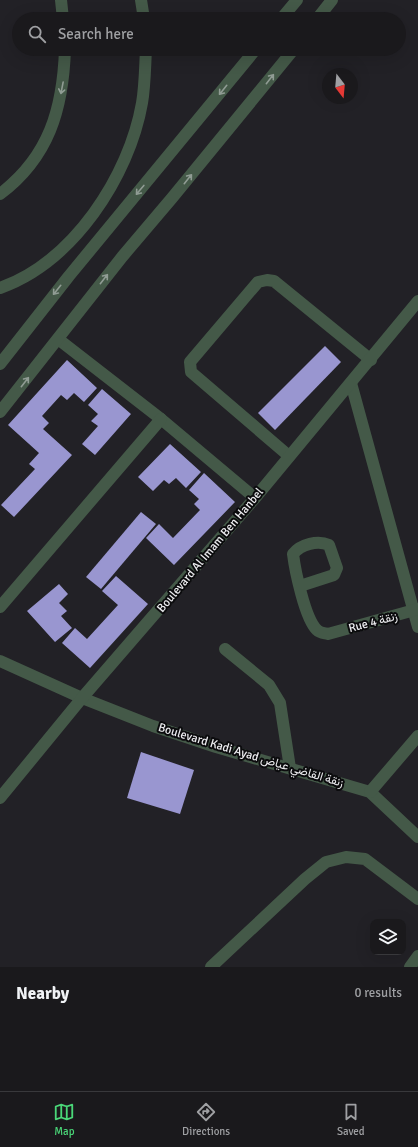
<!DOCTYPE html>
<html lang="en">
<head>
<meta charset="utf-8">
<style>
  :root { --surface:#1a191c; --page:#232225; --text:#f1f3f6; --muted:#9fa0a3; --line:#38383b; --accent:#4ad778 }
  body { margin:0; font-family:Signika,Vazirmatn,sans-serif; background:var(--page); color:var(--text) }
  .controls { position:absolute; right:12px; bottom:12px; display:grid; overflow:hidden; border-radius:8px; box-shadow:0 4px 16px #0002 }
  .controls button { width:36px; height:36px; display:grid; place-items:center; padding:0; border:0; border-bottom:1px solid var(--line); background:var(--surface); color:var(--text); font:20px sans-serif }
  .compass { position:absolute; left:322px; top:68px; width:36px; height:36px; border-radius:50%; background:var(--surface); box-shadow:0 4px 16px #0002; rotate:164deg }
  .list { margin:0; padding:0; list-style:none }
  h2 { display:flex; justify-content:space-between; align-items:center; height:52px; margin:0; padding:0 16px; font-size:17px }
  h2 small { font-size:13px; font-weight:400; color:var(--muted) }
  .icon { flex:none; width:22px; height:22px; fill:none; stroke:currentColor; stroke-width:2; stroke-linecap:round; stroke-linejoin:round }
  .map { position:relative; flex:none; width:418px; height:967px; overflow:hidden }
  .search { position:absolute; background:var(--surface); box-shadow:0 4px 16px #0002; left:12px; right:12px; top:12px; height:44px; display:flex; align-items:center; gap:10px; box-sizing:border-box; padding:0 14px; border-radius:22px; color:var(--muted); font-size:15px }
  .sheet { height:124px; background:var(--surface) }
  nav { display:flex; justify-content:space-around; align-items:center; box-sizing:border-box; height:56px; border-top:1px solid var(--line); background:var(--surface); font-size:11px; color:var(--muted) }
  nav a { display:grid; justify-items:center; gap:2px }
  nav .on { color:var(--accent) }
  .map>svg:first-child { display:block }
</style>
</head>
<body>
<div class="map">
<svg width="418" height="967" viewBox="0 0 418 967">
  <rect width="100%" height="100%" fill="#222126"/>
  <!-- building -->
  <g fill="#9996d0">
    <polygon points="325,346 341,362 275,430 258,413"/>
    <polygon points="67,360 97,388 84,402 74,393 67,400 61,395 42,416 49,423 43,429 72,455 14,517 1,505 35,469 29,464 39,453 8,425"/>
    <polygon points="102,389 131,414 95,455 82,444 98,426 91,421 98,414 88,405"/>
    <polygon points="170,444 201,472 186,488 176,478 169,484 164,480 153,491 138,477"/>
    <polygon points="204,473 235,502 174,565 146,538 159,524 173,538 200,510 194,504 199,499 189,490"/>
    <polygon points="141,512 156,524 101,589 86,577"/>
    <polygon points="116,576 148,604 90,668 62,643 75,628 87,639 118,605 102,591"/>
    <polygon points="59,584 68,594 59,603 67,611 61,616 72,628 55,642 27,611"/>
    <polygon points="141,752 194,770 180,814 127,798"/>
  </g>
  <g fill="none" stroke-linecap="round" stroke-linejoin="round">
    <!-- minor -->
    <g stroke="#445948" stroke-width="12">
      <polyline points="61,0 63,19"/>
      <polyline points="141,0 144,19"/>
      <polyline points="281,19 297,0"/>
      <polyline points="317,19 332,0"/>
      <path d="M 0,194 C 49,157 63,109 65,49"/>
      <path d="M 0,288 C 73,262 129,177 142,103 C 145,86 145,67 146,49"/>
      <polyline points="58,339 161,419 255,498"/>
      <polyline points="0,364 69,276 256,49"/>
      <polyline points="351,383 418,627"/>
      <polyline points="0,412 122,257 172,198 294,49"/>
      <polyline points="289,456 191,372 190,362 258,282 267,280 274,281 371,360"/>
      <path d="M 300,586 L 334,575 L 337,568 L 329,545 C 318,540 301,544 293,554 C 295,570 305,619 317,630 C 320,633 324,633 328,634 L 418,609"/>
      <polyline points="0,607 161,419"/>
      <polyline points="225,649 269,685 280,703 290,768"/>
      <polyline points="0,661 82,698 153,726 216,747 370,792 418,837"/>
      <polyline points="370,792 418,736"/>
      <polyline points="0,798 82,698 255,498 418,301"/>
      <polyline points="211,967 305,879 326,862 346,857 365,859 418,899"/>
      <polyline points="410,967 418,956"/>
    </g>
  </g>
  <!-- one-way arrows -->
  <defs><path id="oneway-shaft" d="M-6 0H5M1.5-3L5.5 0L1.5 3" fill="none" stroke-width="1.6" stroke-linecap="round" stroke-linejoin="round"/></defs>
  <g stroke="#909c94">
    <use href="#oneway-shaft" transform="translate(270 79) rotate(-52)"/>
    <use href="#oneway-shaft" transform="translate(62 88) rotate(101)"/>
    <use href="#oneway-shaft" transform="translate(223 90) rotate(129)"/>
    <use href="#oneway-shaft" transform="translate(188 179) rotate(-51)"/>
    <use href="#oneway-shaft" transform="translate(140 190) rotate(130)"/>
    <use href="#oneway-shaft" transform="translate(104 279) rotate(-52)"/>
    <use href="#oneway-shaft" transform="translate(57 290) rotate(129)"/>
    <use href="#oneway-shaft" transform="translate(25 382) rotate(-52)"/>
  </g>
  <g text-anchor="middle" stroke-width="4" stroke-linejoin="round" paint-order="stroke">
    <!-- street labels -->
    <g font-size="12" fill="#ededf0" stroke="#0b0b0d">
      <text transform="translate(210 550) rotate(-50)" y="4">Boulevard Al Imam Ben Hanbel</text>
      <text transform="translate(373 622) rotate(-15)" y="4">Rue 4 زنقة</text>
      <text transform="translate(251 755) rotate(17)" y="4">Boulevard Kadi Ayad زنقة القاضي عياض</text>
    </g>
  </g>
</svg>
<div class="controls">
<button><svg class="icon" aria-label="layers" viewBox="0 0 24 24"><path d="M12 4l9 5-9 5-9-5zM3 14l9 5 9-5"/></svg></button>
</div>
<svg class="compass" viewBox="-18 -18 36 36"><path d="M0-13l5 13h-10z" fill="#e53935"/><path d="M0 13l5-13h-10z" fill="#9fa0a3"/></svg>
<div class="search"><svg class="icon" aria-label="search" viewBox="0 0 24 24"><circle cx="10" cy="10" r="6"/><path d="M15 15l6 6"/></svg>Search here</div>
</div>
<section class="sheet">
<h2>Nearby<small>0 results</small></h2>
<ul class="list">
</ul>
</section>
<nav>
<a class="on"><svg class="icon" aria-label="map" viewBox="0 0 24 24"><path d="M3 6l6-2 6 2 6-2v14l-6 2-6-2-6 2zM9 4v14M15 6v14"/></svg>Map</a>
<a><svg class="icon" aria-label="directions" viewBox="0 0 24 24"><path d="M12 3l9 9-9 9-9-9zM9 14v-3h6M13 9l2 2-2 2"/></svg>Directions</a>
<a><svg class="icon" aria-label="saved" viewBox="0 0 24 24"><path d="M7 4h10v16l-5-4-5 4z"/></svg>Saved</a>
</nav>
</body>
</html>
